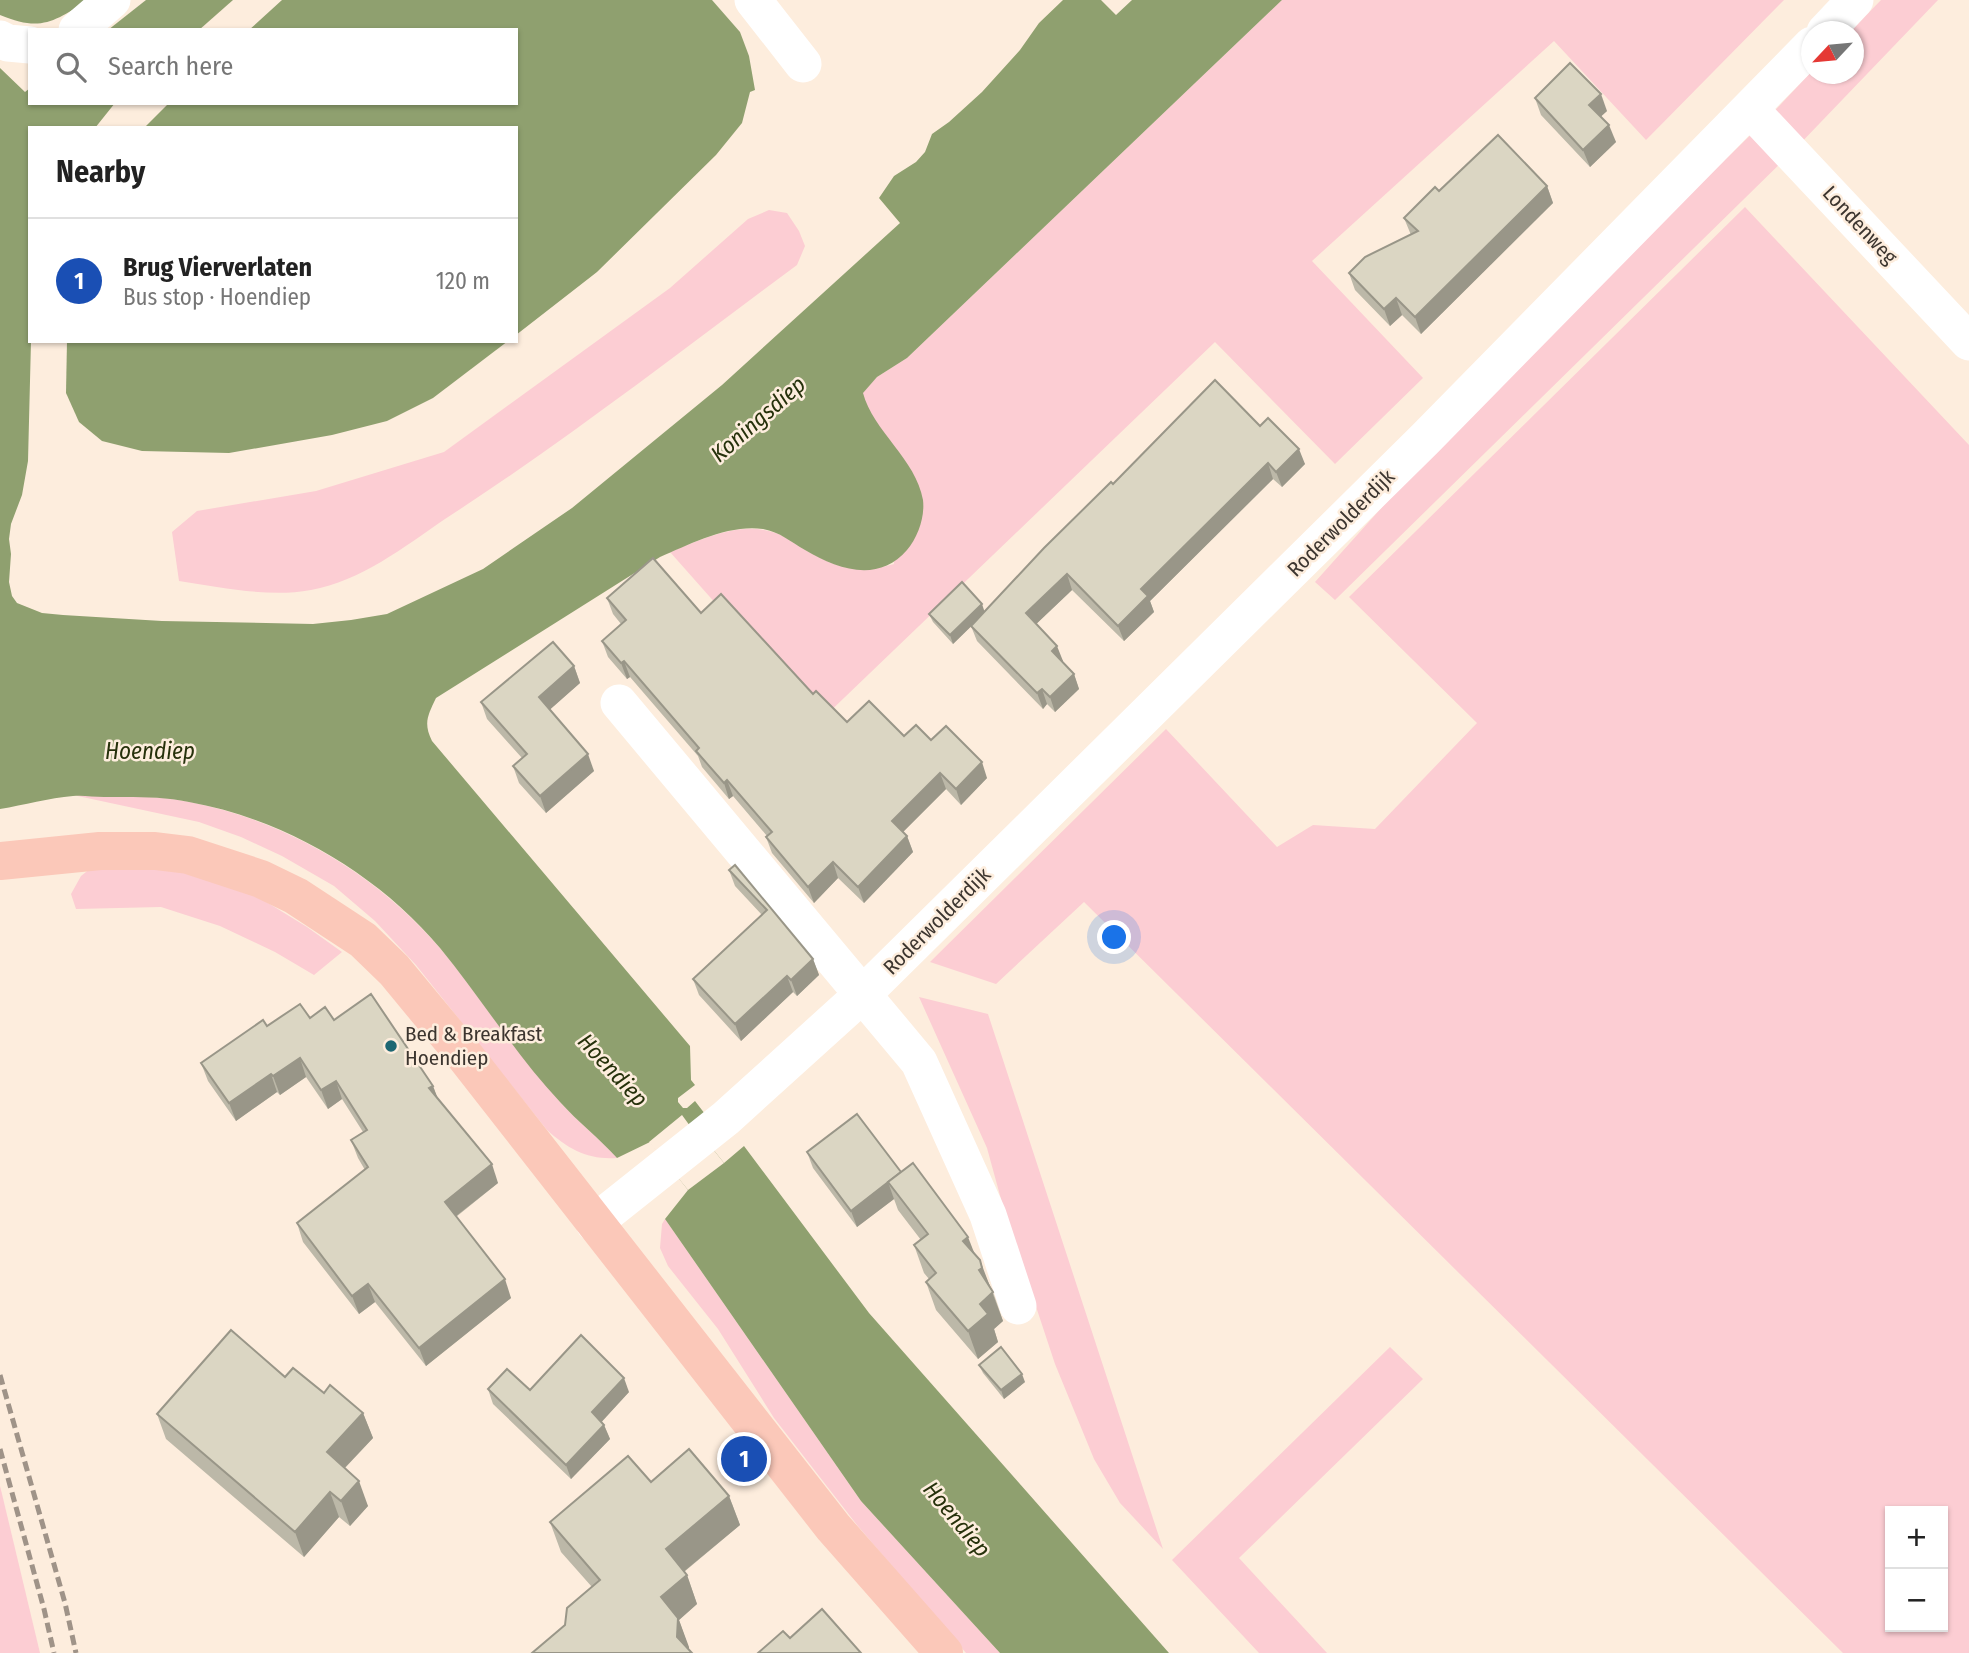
<!DOCTYPE html>
<html lang="en">
<head>
<meta charset="utf-8">
<style>
  :root { --surface:#fff; --page:#f2f2f2; --text:#222; --muted:#767676; --line:#e0e0e0; --accent:#0b8043 }
  body { margin:0; font-family:"Fira Sans Condensed",sans-serif; background:var(--page); color:var(--text) }
  .controls { position:absolute; right:21px; bottom:21px; display:grid; overflow:hidden; border-radius:0px; box-shadow:0 2px 5px #0004 }
  .controls button { width:63px; height:63px; display:grid; place-items:center; padding:0; border:0; border-bottom:2px solid var(--line); background:var(--surface); color:var(--text); font:35px sans-serif }
  .compass { position:absolute; left:1801px; top:21px; width:63px; height:63px; border-radius:50%; background:var(--surface); box-shadow:0 2px 5px #0004; rotate:244deg }
  .you { position:absolute; left:1115px; top:938px; width:24px; height:24px; margin:-18px; border:5px solid #fff; border-radius:50%; background:#1a73e8; box-shadow:0 0 0 10px #1a73e833 }
  .badge { display:grid; place-items:center; width:46px; height:46px; border-radius:50%; background:var(--accent); color:#fff; font-size:23px; font-weight:700 }
  .pin { position:absolute; translate:-50% -50%; border:4px solid #fff; box-shadow:0 2px 7px #0006 }
  .list { margin:0; padding:0; list-style:none }
  h2 { display:flex; justify-content:space-between; align-items:center; height:91px; margin:0; padding:0 28px; font-size:30px }
  h2 small { font-size:23px; font-weight:400; color:var(--muted) }
  .list li { display:grid; grid-template-columns:46px 1fr auto; gap:21px; align-items:center; box-sizing:border-box; height:126px; padding:0 28px; border-top:2px solid var(--line) }
  .list b { display:block; font-size:26px; white-space:nowrap }
  .list p { margin:0; font-size:23px; white-space:nowrap; color:var(--muted) }
  .list em { font-size:23px; font-style:normal; color:var(--muted) }
  .icon { flex:none; width:38px; height:38px; fill:none; stroke:currentColor; stroke-width:2; stroke-linecap:round; stroke-linejoin:round }
  .map { position:relative; flex:none; width:1969px; height:1653px; overflow:hidden }
  .search { position:absolute; background:var(--surface); box-shadow:0 2px 5px #0004; left:28px; top:28px; width:490px; height:77px; display:flex; align-items:center; gap:18px; box-sizing:border-box; padding:0 24px; border-radius:0px; color:var(--muted); font-size:26px }
  .panel { position:absolute; background:var(--surface); box-shadow:0 2px 5px #0004; left:28px; top:126px; width:490px; height:217px; border-radius:0px }
  .map>svg:first-child { display:block }
</style>
</head>
<body>
<div class="map">
<svg width="1969" height="1653" viewBox="0 0 1969 1653">
  <rect width="100%" height="100%" fill="#fdeddd"/>
  <!-- green -->
  <g fill="#fccdd3" fill-rule="evenodd">
    <path d="M 1282,0 L 1784,0 L 1646,140 L 1554,41 L 1312,261 L 1423,378 L 1335,464 L 1215,342 L 820,721 L 670,552 C 697,541 734,524 764,530 C 783,533 791,542 807,551 C 840,569 857,574 894,564 L 874,418 L 866,406 L 862,393 L 877,377 L 907,358 Z"/>
    <polygon points="1881,0 1938,0 1796,148 1335,600 1315,582 1479,399 1767,119 1811,72 1854,74 1854,32 1851,31"/>
    <path d="M 1745,207 L 1969,445 L 1969,1653 L 1843,1653 L 1084,902 L 996,984 L 930,962 L 1166,729 L 1277,847 L 1313,825 L 1375,829 L 1477,723 L 1349,597 ZM 1890,1511 L 1943,1511 L 1943,1627 L 1890,1627 Z"/>
    <path d="M 769,210 L 787,213 L 799,231 L 805,246 L 797,265 C 681,351 567,440 445,519 C 404,547 361,581 311,590 C 268,598 221,587 179,581 L 172,532 L 197,511 L 316,491 L 444,452 L 670,288 L 748,219 Z"/>
    <path d="M 73,795 C 113,797 152,794 190,802 C 286,821 375,873 439,947 C 471,985 498,1027 530,1065 C 540,1077 549,1090 560,1102 C 578,1122 599,1138 617,1158 C 588,1160 568,1149 547,1130 L 416,965 L 375,921 L 334,886 L 282,856 L 241,837 L 199,822 Z"/>
    <polygon points="96,864 191,869 255,895 307,927 342,952 314,975 275,952 220,926 161,907 76,909 71,894 81,876"/>
    <polygon points="919,997 988,1014 1163,1549 1120,1503 1094,1459 1055,1364 1004,1210 987,1148"/>
    <polygon points="665,1219 861,1501 1000,1653 966,1653 857,1525 774,1418 718,1329 668,1266 660,1248 662,1224"/>
    <polygon points="1390,1347 1423,1379 1239,1558 1327,1653 1259,1653 1172,1560"/>
    <polygon points="0,1486 2,1494 40,1653 0,1653"/>
  </g>
  <!-- water -->
  <g fill="#8fa06f">
    <path d="M 0,0 L 89,0 C 53,22 41,32 0,15 Z"/>
    <polygon points="146,0 233,0 199,30 108,30"/>
    <polygon points="282,0 712,0 740,32 749,56 755,90 750,92 742,123 716,155 597,272 516,335 516,128 144,128 169,103 516,103 516,30 249,30"/>
    <path d="M 1063,0 L 1101,0 L 1116,15 L 1132,0 L 1282,0 L 907,358 L 877,377 L 863,393 C 873,431 916,459 923,500 C 925,517 918,537 907,550 C 879,583 838,570 805,550 C 791,542 780,532 763,529 C 729,524 690,544 660,557 L 436,698 C 428,715 423,723 432,741 L 690,1046 L 691,1080 L 695,1085 L 678,1098 L 678,1102 L 683,1108 L 687,1108 L 695,1101 L 705,1114 L 693,1124 L 724,1163 L 744,1146 L 869,1313 L 1169,1653 L 1000,1653 L 861,1501 L 665,1219 L 688,1190 L 650,1142 L 617,1158 C 599,1138 578,1122 560,1102 C 516,1055 481,998 440,948 C 378,874 284,819 189,802 C 160,796 133,797 104,797 C 94,797 83,795 73,796 C 49,798 24,805 0,809 L 0,68 L 25,92 L 30,88 L 30,103 L 115,103 L 95,128 L 30,128 L 31,341 L 28,461 L 22,495 L 11,524 L 9,539 L 11,554 L 9,582 L 12,596 L 17,603 L 42,613 L 63,615 L 162,621 L 313,624 L 351,620 L 387,614 L 483,569 L 572,508 L 722,385 L 900,223 L 879,198 L 894,176 L 916,162 L 925,152 L 932,134 L 949,122 L 982,92 L 1020,50 L 1039,23 Z"/>
    <polygon points="67,341 508,341 433,398 387,421 332,435 229,453 142,451 102,441 79,422 66,393"/>
  </g>
  <!-- pier -->
  <polygon fill="#fdeddd" points="682,1115 690,1126 693,1124 724,1163 688,1190 649,1142"/>
  <g fill="none" stroke-linecap="round" stroke-linejoin="round">
    <!-- minor -->
    <g stroke="#fff" stroke-width="37">
      <polyline points="753,0 803,64"/>
      <polyline points="77,30 112,0"/>
      <polyline points="1825,32 1855,0"/>
      <polyline points="0,39 8,43 30,45"/>
      <polyline points="1750,109 1969,342"/>
      <polyline points="619,703 919,1062 988,1215 1018,1306"/>
      <polyline points="594,1223 726,1118 863,994 1425,439 1812,45"/>
    </g>
    <!-- major -->
    <polyline stroke="#fbc8b9" stroke-width="38" points="0,861 100,851 155,851 188,855 261,879 296,896 363,940 394,970 461,1051 833,1527 944,1653"/>
    <!-- rail -->
    <g stroke="#9f9388" stroke-width="5" stroke-dasharray="10 5" stroke-linecap="butt">
      <polyline points="0,1375 65,1603 76,1653"/>
      <polyline points="0,1449 44,1609 54,1653"/>
    </g>
  </g>
  <!-- wall -->
  <g fill="#bcb8a8">
    <polygon points="1535,98 1607,111 1601,116 1616,142 1590,167 1541,115"/>
    <polygon points="1547,186 1553,203 1421,334 1402,315 1390,326 1355,290 1349,273 1411,235 1404,218 1439,191"/>
    <polygon points="1260,426 1305,464 1282,487 1273,479 1150,601 1154,612 1124,641 1072,590 1036,624 1063,661 1062,662 1074,674 1079,689 1055,712 1047,704 1043,709 977,641 971,626 953,644 933,622 929,614 985,611 1113,484"/>
    <polygon points="607,598 701,613 813,694 847,722 904,736 931,740 987,778 961,805 946,789 903,832 907,836 913,852 864,903 838,878 814,903 772,853 766,837 767,836 733,796 729,799 702,767 698,756 630,677 627,679 608,657 602,641 621,624 613,614"/>
    <polygon points="574,666 580,683 550,709 594,771 546,813 519,783 513,766 522,758 487,719 481,702"/>
    <polygon points="729,870 813,959 819,975 797,996 793,992 741,1041 699,995 693,979 762,915 735,886"/>
    <polygon points="310,1018 334,1020 433,1086 437,1098 498,1183 456,1217 511,1298 426,1366 375,1302 359,1314 303,1242 297,1223 365,1170 358,1158 351,1140 363,1132 342,1099 328,1109 306,1077 280,1095 277,1092 236,1121 208,1081 201,1063 267,1026"/>
    <polygon points="807,1152 901,1172 975,1254 993,1292 1003,1321 994,1329 998,1342 978,1359 936,1310 926,1282 929,1279 924,1273 914,1245 921,1240 898,1210 894,1199 857,1227 813,1168"/>
    <polygon points="979,1365 1025,1382 1004,1399 983,1373"/>
    <polygon points="285,1377 363,1413 373,1438 345,1468 368,1506 350,1526 339,1517 304,1557 166,1439 157,1414"/>
    <polygon points="488,1389 530,1390 629,1392 601,1422 604,1425 610,1439 571,1479 493,1404"/>
    <polygon points="729,1496 740,1525 684,1572 687,1575 697,1604 679,1620 689,1649 565,1625 592,1587 561,1552 550,1522"/>
  </g>
  <!-- shaded-wall -->
  <g fill="#999688">
    <polygon points="1601,94 1607,111 1595,122 1589,105"/>
    <polygon points="1609,125 1616,142 1590,167 1583,150"/>
    <polygon points="1547,186 1553,203 1421,334 1415,317"/>
    <polygon points="1396,298 1402,315 1390,326 1384,309"/>
    <polygon points="1299,449 1305,464 1282,487 1276,472"/>
    <polygon points="1268,463 1273,479 1150,601 1154,612 1124,641 1118,626 1141,589"/>
    <polygon points="1067,574 1072,590 1031,629 1026,613"/>
    <polygon points="982,604 985,613 953,644 950,635"/>
    <polygon points="1057,646 1063,661 1058,667 1052,651"/>
    <polygon points="624,661 630,677 627,679 621,663"/>
    <polygon points="574,666 580,683 545,714 539,697"/>
    <polygon points="1074,674 1079,689 1055,712 1050,697"/>
    <polygon points="1042,689 1047,704 1043,709 1037,693"/>
    <polygon points="588,754 594,771 546,813 540,796"/>
    <polygon points="982,762 987,778 961,805 956,789"/>
    <polygon points="940,773 946,789 898,837 892,821"/>
    <polygon points="727,780 733,796 729,799 724,783"/>
    <polygon points="907,836 913,852 864,903 858,887"/>
    <polygon points="833,862 838,878 814,903 808,887"/>
    <polygon points="813,959 819,975 797,996 791,980"/>
    <polygon points="787,976 793,992 741,1041 735,1024"/>
    <polygon points="300,1058 306,1077 280,1095 273,1076"/>
    <polygon points="271,1074 277,1092 236,1121 229,1103"/>
    <polygon points="336,1081 342,1099 328,1109 321,1090"/>
    <polygon points="433,1086 440,1104 429,1088"/>
    <polygon points="492,1164 498,1183 451,1220 445,1202"/>
    <polygon points="888,1182 894,1199 857,1227 851,1211"/>
    <polygon points="968,1237 979,1265 963,1241"/>
    <polygon points="980,1260 1003,1321 994,1329 998,1342 978,1359 968,1331 980,1304"/>
    <polygon points="505,1279 511,1298 426,1366 419,1348"/>
    <polygon points="368,1284 375,1302 359,1314 352,1296"/>
    <polygon points="1022,1374 1025,1382 1004,1399 1001,1390"/>
    <polygon points="624,1378 629,1392 597,1427 592,1412"/>
    <polygon points="363,1413 373,1438 336,1477 327,1452"/>
    <polygon points="604,1425 610,1439 571,1479 566,1465"/>
    <polygon points="359,1481 368,1506 350,1526 341,1501"/>
    <polygon points="330,1492 339,1517 304,1557 295,1532"/>
    <polygon points="729,1496 740,1525 676,1578 666,1549"/>
    <polygon points="687,1575 697,1604 679,1620 689,1647 689,1653 683,1653 661,1597"/>
  </g>
  <!-- building -->
  <g fill="#dbd6c3" stroke="#999688" stroke-width="2">
    <polygon points="1570,63 1601,94 1589,105 1609,125 1583,150 1535,98"/>
    <polygon points="1498,135 1547,186 1415,317 1396,298 1384,309 1349,273 1365,257 1418,231 1404,218 1435,187 1439,191"/>
    <polygon points="1215,380 1260,426 1268,418 1299,449 1276,472 1268,463 1141,589 1148,596 1118,626 1067,574 1026,613 1057,646 1052,651 1074,674 1050,697 1042,689 1037,693 971,626 1044,548 1111,482 1113,484"/>
    <polygon points="653,558 701,613 721,594 813,694 816,691 847,722 869,701 904,736 916,725 931,740 946,726 982,762 956,789 940,773 892,821 907,836 858,887 833,862 808,887 766,837 772,832 727,780 724,783 696,751 699,748 624,661 621,663 602,641 626,620 607,598"/>
    <polygon points="962,582 982,604 950,635 929,614"/>
    <polygon points="553,642 574,666 539,697 588,754 540,796 513,766 527,754 481,702"/>
    <polygon points="735,865 813,959 791,980 787,976 735,1024 693,979 767,910 729,870"/>
    <polygon points="371,994 433,1086 429,1088 492,1164 445,1202 505,1279 419,1348 368,1284 352,1296 297,1223 368,1167 351,1140 367,1130 336,1081 321,1090 300,1058 273,1076 271,1074 229,1103 201,1063 263,1020 267,1026 300,1004 310,1018 325,1007 334,1020"/>
    <polygon points="857,1114 901,1172 851,1211 807,1152"/>
    <polygon points="913,1163 968,1237 963,1241 980,1260 982,1268 979,1270 993,1292 980,1304 988,1314 968,1331 926,1282 936,1273 914,1245 928,1234 888,1182"/>
    <polygon points="231,1330 285,1377 293,1368 324,1393 330,1385 363,1413 327,1452 359,1481 341,1501 330,1492 295,1532 157,1414"/>
    <polygon points="581,1335 624,1378 592,1412 604,1425 566,1465 488,1389 507,1369 530,1390"/>
    <polygon points="1001,1347 1022,1374 1001,1390 979,1365"/>
    <polygon points="689,1449 729,1496 666,1549 687,1575 661,1597 678,1618 677,1637 692,1653 532,1653 565,1625 567,1608 600,1580 550,1522 628,1456 651,1482"/>
    <polygon points="822,1609 861,1653 758,1653 783,1631 790,1638"/>
  </g>
  <!-- markers -->
  <circle fill="#1d6773" stroke="#fdeddd" stroke-width="2.5" cx="391" cy="1046" r="7"/>
  <g text-anchor="middle" stroke-width="5" stroke-linejoin="round" paint-order="stroke">
    <!-- street labels -->
    <g font-size="21" fill="#3c352f" stroke="#fdeddd">
      <text transform="translate(1860 225) rotate(47)" y="7">Londenweg</text>
      <text transform="translate(1341 523) rotate(-45)" y="7">Roderwolderdijk</text>
      <text transform="translate(937 921) rotate(-45)" y="7">Roderwolderdijk</text>
    </g>
    <!-- poi labels -->
    <g font-size="21" fill="#3c352f" stroke="#fdeddd" text-anchor="start">
      <text x="405" y="1041">Bed &amp; Breakfast<tspan x="405" dy="24">Hoendiep</tspan></text>
    </g>
    <!-- water labels -->
    <g font-size="23" font-style="italic" fill="#26310b" stroke="#fdeddd">
      <text transform="translate(758 419) rotate(-41)" y="8">Koningsdiep</text>
      <text x="150" y="759">Hoendiep</text>
      <text transform="translate(613 1070) rotate(47)" y="8">Hoendiep</text>
      <text transform="translate(957 1519) rotate(50)" y="8">Hoendiep</text>
    </g>
  </g>
</svg>
<div class="controls">
<button>+</button>
<button>−</button>
</div>
<svg class="compass" viewBox="-18 -18 36 36"><path d="M0-13l5 13h-10z" fill="#e53935"/><path d="M0 13l5-13h-10z" fill="#767676"/></svg>
<div class="you"></div>
<div class="pin badge" style="left:744px;top:1459px;background:#1a4fb4">1</div>
<div class="search"><svg class="icon" aria-label="search" viewBox="0 0 24 24"><circle cx="10" cy="10" r="6"/><path d="M15 15l6 6"/></svg>Search here</div>
<section class="panel">
<h2>Nearby<small></small></h2>
<ul class="list">
<li><span class="badge" style="background:#1a4fb4">1</span><div><b>Brug Vierverlaten</b><p>Bus stop · Hoendiep</p></div><em>120 m</em></li>
</ul>
</section>
</div>
</body>
</html>
